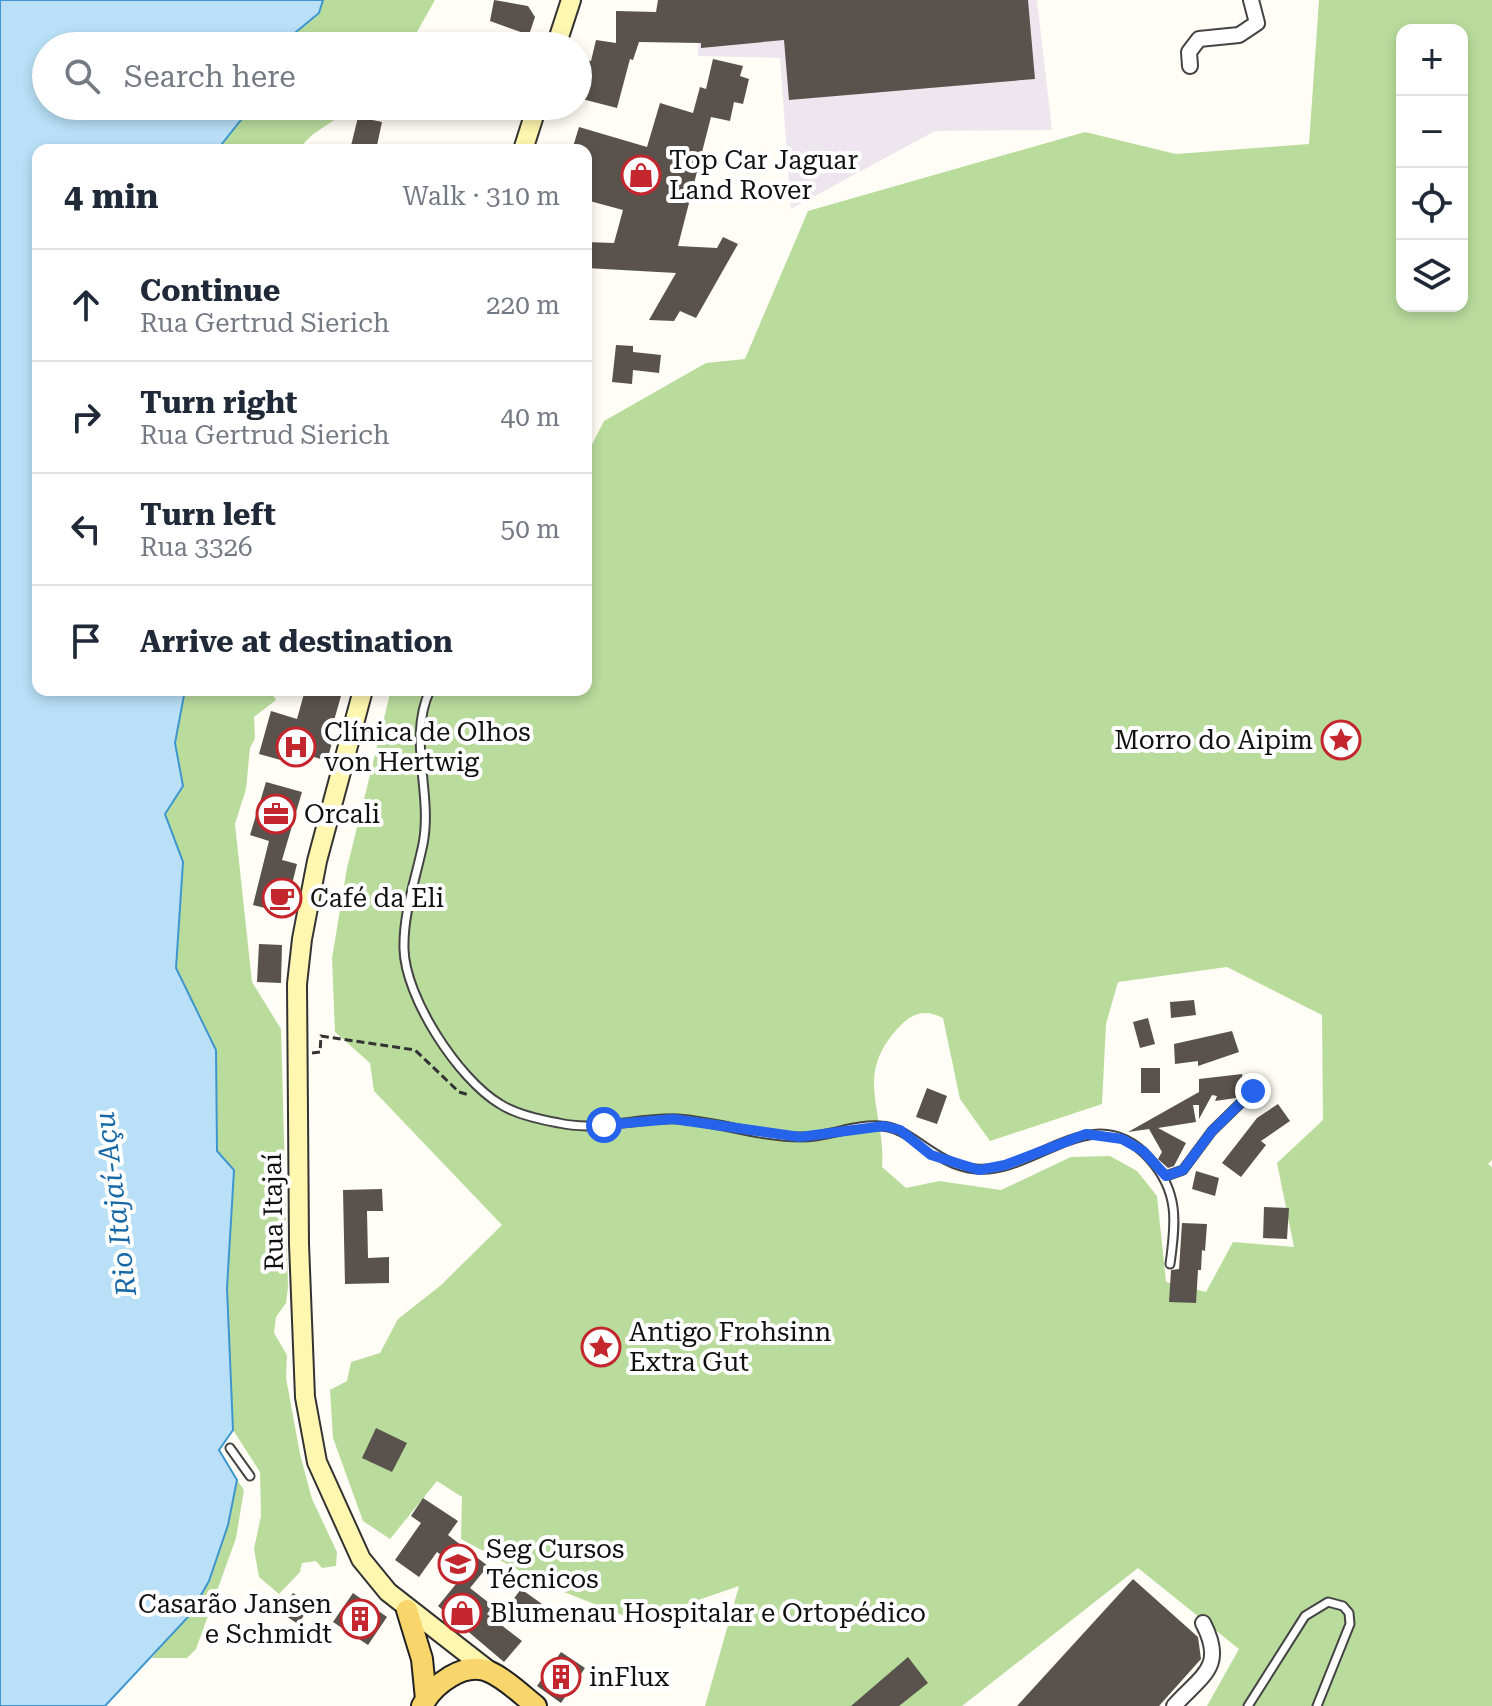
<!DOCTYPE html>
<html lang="en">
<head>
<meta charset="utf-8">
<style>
  :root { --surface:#fff; --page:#f6f6f7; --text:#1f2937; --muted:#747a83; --line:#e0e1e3 }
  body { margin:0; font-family:"Roboto Serif",serif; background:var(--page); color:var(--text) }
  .controls { position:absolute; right:24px; top:24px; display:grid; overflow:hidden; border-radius:16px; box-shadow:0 4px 12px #0003 }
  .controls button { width:72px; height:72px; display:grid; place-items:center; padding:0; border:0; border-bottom:2px solid var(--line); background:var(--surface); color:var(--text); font:40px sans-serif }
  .stop { position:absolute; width:24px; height:24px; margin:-18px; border:6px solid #2563eb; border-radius:50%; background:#fff }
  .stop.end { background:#2563eb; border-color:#fff; box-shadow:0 2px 8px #0008 }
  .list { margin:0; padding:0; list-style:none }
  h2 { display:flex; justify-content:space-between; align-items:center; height:104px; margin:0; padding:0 32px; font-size:34px }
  h2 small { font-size:26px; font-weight:400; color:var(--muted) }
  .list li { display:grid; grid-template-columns:52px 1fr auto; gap:24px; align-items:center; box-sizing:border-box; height:112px; padding:0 32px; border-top:2px solid var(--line) }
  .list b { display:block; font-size:30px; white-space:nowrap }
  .list p { margin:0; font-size:26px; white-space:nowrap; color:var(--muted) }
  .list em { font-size:26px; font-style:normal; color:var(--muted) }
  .icon { flex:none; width:44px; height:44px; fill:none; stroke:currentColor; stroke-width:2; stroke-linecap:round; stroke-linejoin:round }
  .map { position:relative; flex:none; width:1492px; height:1706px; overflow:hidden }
  .search { position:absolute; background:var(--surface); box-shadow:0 4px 12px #0003; left:32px; top:32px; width:560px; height:88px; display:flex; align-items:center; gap:20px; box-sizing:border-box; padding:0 28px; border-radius:44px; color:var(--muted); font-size:30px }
  .panel { position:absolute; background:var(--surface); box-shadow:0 4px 12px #0003; left:32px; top:144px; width:560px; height:552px; border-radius:16px }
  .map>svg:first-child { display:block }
</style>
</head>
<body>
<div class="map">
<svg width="1492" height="1706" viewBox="0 0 1492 1706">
  <rect width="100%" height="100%" fill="#fffdf5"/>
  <!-- industrial -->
  <polygon fill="#eee6ef" points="699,0 1037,0 1052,130 935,131 791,209 780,58 698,56"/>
  <!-- forest -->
  <g fill="#b9dc9c" fill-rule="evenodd">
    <polygon points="323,0 435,0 409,46 279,46 319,13"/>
    <path d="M 1319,0 L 1492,0 L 1492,1160 L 1488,1164 L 1492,1167 L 1492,1706 L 1207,1706 L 1239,1649 L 1138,1568 L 962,1706 L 705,1706 L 739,1586 L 637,1621 L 544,1584 L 461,1539 L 462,1497 L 437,1481 L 390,1539 L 363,1521 L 333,1438 L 330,1390 L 347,1381 L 351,1362 L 380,1353 L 398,1319 L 440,1286 L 502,1225 L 374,1091 L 370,1063 L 335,1032 L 332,958 L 347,868 L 390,694 L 396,690 L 586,690 L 586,456 L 604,421 L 706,363 L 745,359 L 808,211 L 1085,132 L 1176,154 L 1309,144 ZM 1402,30 L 1462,30 L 1462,306 L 1402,306 ZM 1227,967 L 1322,1015 L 1323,1120 L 1277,1163 L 1294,1247 L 1233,1242 L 1206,1292 L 1166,1282 L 1157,1196 L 1137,1171 L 1110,1156 L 1071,1157 L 1001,1190 L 939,1181 L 906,1188 L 882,1167 C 886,1110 852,1076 900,1026 C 914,1012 925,1009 943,1018 L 960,1099 L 990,1141 L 1102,1104 L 1106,1024 L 1118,982 Z"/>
    <path d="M 252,106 L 346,106 C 336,126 311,128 300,150 L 217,150 Z"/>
    <polygon points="185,690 270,690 276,700 254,717 255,738 250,748 246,789 235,824 252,982 281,1029 288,1287 286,1303 276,1317 274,1333 287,1355 286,1378 300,1454 312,1499 337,1552 336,1566 322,1568 316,1561 302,1563 300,1572 279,1594 259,1577 254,1549 261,1516 260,1472 233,1430 227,1288 234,1170 217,1151 216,1050 176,968 183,862 165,814 183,786 175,743"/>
    <path d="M 237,1480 L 244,1490 L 236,1538 L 196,1649 L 187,1658 L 152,1658 C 193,1608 224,1542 237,1480 Z"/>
  </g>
  <!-- water -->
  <polygon fill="#b9e0f7" stroke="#3f96cf" stroke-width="2" points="0,0 323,0 319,13 279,46 46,46 46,106 252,106 217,150 38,150 38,690 185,690 175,743 183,786 165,814 183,862 176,968 216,1050 217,1151 234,1170 227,1288 233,1430 219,1450 237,1480 228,1525 209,1581 189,1616 105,1706 0,1706"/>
  <!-- building -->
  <g fill="#5a524d">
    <polygon points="494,0 528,6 535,17 529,35 490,21"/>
    <polygon points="658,0 1028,0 1035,79 789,100 784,40 701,48 701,43 639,42 633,60 630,59 617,108 578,98 587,60 591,61 596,40 616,43 616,11 656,12"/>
    <polygon points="713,59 743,66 740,76 749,79 743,104 734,102 730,121 711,117 678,246 717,248 723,237 738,244 696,318 680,311 674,321 649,320 676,273 586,268 586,242 614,243 623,210 586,200 586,150 572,150 579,127 647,147 660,103 693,113 700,87 706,89"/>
    <polygon points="358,117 382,122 376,150 350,150"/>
    <polygon points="616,345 633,346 633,352 661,355 659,373 633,370 632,384 612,382"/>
    <polygon points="305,690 341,696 329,738 333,739 327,761 298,752 295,764 259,754 271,711 297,719"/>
    <polygon points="266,782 302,792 282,860 297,864 285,913 253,905 269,841 250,835"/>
    <polygon points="259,944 282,945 281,983 257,982"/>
    <polygon points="1194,1000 1196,1015 1171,1018 1170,1002"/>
    <polygon points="1148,1018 1155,1044 1140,1048 1133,1022"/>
    <polygon points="1232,1031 1239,1052 1198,1066 1198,1061 1175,1064 1174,1044"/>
    <rect x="1141" y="1068" width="19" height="25"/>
    <polygon points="1242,1074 1244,1091 1236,1098 1215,1101 1217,1096 1212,1095 1199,1119 1199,1105 1193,1105 1196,1122 1158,1128 1186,1143 1174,1166 1168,1168 1158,1159 1162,1152 1149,1129 1128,1132 1199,1092 1199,1079"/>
    <polygon points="927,1088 947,1096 937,1124 916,1117"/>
    <polygon points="1278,1104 1290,1121 1261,1141 1266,1145 1241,1177 1222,1163 1257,1118"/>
    <polygon points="1196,1171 1219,1178 1215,1196 1192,1189"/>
    <polygon points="382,1189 383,1211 367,1211 368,1258 389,1257 389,1283 345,1284 343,1190"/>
    <polygon points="1264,1207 1289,1208 1287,1239 1263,1238"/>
    <polygon points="1182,1223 1207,1224 1205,1251 1202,1250 1201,1270 1198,1270 1196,1303 1169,1302 1171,1270 1179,1269"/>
    <polygon points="376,1428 407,1443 392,1472 362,1458"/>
    <polygon points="423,1498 458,1521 448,1535 488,1566 470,1588 493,1606 487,1614 522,1641 504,1662 438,1606 465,1573 437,1552 419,1577 395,1560 421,1523 411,1516"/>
    <polygon points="1133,1579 1198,1637 1201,1659 1159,1706 1017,1706"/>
    <polygon points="521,1589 549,1609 540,1622 512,1601"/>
    <polygon points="293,1593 311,1605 298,1624 280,1612"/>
    <polygon points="353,1593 387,1617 368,1645 333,1622"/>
    <polygon points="561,1652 585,1668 561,1703 537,1686"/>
    <polygon points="908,1657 928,1683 899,1706 851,1706"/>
  </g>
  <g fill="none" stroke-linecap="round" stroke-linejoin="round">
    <!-- service casing -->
    <g stroke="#444" stroke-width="11">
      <g id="service">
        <polyline points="586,376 586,406"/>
        <path d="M 430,690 C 407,739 433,793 423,844 C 416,878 403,913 404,949 C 405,997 458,1079 500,1104 C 515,1114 542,1120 559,1123 C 598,1132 639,1117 678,1119 C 720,1122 759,1137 801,1137 C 829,1137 854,1124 881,1126 C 911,1127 934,1165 976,1169 C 1035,1175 1093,1095 1150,1159 C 1179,1192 1176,1222 1170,1264"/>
        <polyline points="1166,1176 1183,1170 1212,1131 1253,1091"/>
        <polyline points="230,1448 250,1476"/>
        <polyline points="1248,1706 1305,1616 1328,1602 1343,1606 1349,1613 1350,1624 1317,1706"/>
      </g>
    </g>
    <!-- minor casing -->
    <g stroke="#444" stroke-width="18">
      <g id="minor">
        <polyline points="1190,66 1189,52 1199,39 1239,35 1257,23 1251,0"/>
        <path d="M 1174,1706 C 1202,1675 1226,1667 1203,1623"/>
      </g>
    </g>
    <!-- secondary casing -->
    <g stroke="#333" stroke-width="22">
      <g id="secondary">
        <polyline points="556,46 571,0"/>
        <polyline points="523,150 537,106"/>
        <polyline points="363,690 317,861 302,939 297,984 299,1244 305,1397 317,1462 361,1559 388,1592 488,1670"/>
      </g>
    </g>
    <!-- primary casing -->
    <g stroke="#222" stroke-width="24">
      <g id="primary">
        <polyline points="407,1610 422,1659 426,1699"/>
        <path d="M 422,1706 C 433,1685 464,1660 490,1672 C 506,1679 522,1695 536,1706"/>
      </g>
    </g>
    <!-- path -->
    <polyline stroke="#333" stroke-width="3" stroke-dasharray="8 4" stroke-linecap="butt" points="312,1053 320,1052 321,1036 415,1050 459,1092 469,1095"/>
    <!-- service -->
    <use href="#service" stroke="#fff" stroke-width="7"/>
    <!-- minor -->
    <use href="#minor" stroke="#fff" stroke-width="14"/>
    <!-- secondary -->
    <use href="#secondary" stroke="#fff6b0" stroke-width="18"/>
    <!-- primary -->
    <use href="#primary" stroke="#f9d66b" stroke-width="20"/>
  </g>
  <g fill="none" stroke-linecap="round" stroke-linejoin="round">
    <!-- route -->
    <polyline stroke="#2563eb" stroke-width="10" points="604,1125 673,1119 800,1137 884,1126 900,1130 931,1155 979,1170 1005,1165 1086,1134 1122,1139 1143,1151 1166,1176 1183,1170 1212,1131 1253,1091"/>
  </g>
  <!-- icons -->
  <defs>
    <g id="shop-ring" transform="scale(2)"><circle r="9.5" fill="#fff" stroke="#c4262e" stroke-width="1.5"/><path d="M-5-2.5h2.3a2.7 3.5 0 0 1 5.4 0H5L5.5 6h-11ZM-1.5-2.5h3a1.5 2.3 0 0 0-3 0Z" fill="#c4262e"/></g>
    <g id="sight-ring" transform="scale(2)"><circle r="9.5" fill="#fff" stroke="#c4262e" stroke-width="1.5"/><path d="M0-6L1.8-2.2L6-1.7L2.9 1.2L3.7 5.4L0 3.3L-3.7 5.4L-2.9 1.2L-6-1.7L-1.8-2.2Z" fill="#c4262e"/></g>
    <g id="hospital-ring" transform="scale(2)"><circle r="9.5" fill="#fff" stroke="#c4262e" stroke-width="1.5"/><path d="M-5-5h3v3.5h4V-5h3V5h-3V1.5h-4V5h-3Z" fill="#c4262e"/></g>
    <g id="office-ring" transform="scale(2)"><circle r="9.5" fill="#fff" stroke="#c4262e" stroke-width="1.5"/><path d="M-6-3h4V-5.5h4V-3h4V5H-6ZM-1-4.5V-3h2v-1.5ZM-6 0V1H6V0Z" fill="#c4262e"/></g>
    <g id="cafe-ring" transform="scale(2)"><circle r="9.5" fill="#fff" stroke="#c4262e" stroke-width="1.5"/><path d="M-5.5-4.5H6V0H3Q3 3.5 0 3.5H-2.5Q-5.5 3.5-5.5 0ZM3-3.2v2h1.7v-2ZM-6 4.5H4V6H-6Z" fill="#c4262e"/></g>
    <g id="university-ring" transform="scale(2)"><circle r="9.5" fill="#fff" stroke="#c4262e" stroke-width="1.5"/><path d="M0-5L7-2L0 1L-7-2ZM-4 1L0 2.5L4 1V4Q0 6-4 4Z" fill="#c4262e"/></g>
    <g id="building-ring" transform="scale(2)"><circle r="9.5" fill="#fff" stroke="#c4262e" stroke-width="1.5"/><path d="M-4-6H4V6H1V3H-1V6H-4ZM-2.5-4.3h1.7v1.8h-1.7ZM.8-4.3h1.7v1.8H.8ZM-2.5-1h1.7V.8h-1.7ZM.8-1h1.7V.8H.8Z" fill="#c4262e"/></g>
  </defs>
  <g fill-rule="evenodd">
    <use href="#shop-ring" x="641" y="175"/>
    <use href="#sight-ring" x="1341" y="740"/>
    <use href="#hospital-ring" x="296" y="747"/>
    <use href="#office-ring" x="276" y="814"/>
    <use href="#cafe-ring" x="282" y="898"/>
    <use href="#sight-ring" x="601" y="1347"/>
    <use href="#university-ring" x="458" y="1564"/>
    <use href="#shop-ring" x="462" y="1613"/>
    <use href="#building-ring" x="360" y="1619"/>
    <use href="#building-ring" x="561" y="1677"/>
  </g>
  <g text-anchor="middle" stroke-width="8" stroke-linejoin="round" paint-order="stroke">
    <!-- poi labels -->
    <g font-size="26" fill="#111" stroke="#fff" text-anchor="start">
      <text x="669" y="169">Top Car Jaguar<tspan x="669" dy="30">Land Rover</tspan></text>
      <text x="324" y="741">Clínica de Olhos<tspan x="324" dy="30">von Hertwig</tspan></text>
      <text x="1313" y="749" text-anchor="end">Morro do Aipim</text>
      <text x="304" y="823">Orcali</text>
      <text x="310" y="907">Café da Eli</text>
      <text x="629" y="1341">Antigo Frohsinn<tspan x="629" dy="30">Extra Gut</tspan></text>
      <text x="486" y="1558">Seg Cursos<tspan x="486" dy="30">Técnicos</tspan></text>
      <text x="332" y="1613" text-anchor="end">Casarão Jansen<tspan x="332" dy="30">e Schmidt</tspan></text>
      <text x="490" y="1622">Blumenau Hospitalar e Ortopédico</text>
      <text x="589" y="1686">inFlux</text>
    </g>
    <!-- street labels -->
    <g font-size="26" fill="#111" stroke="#fff">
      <text transform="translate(273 1212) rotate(-91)" y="9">Rua Itajaí</text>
    </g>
    <!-- water labels -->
    <g font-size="28" font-style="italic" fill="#1768a6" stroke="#fff">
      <text transform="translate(115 1204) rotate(-97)" y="10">Rio Itajaí-Açu</text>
    </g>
  </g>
</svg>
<div class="controls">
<button>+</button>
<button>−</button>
<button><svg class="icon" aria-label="locate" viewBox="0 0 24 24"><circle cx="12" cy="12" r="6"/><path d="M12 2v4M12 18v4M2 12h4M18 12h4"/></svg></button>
<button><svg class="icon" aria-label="layers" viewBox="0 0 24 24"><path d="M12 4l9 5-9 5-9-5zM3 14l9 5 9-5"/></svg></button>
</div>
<div class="stop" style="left:604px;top:1125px"></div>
<div class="stop end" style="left:1253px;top:1091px"></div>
<div class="search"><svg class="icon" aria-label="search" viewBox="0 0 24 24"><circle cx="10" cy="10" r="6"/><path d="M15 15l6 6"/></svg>Search here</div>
<section class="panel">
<h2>4 min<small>Walk · 310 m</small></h2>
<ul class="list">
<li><svg class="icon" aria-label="ahead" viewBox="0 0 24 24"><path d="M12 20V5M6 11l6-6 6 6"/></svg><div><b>Continue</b><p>Rua Gertrud Sierich</p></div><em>220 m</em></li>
<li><svg class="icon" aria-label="right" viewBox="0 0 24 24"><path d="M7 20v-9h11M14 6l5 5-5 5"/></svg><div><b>Turn right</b><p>Rua Gertrud Sierich</p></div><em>40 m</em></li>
<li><svg class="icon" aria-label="left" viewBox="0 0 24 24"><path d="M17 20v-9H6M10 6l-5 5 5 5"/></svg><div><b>Turn left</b><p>Rua 3326</p></div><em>50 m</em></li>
<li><svg class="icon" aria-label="arrive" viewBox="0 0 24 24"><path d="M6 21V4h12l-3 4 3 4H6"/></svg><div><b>Arrive at destination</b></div></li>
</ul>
</section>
</div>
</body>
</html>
